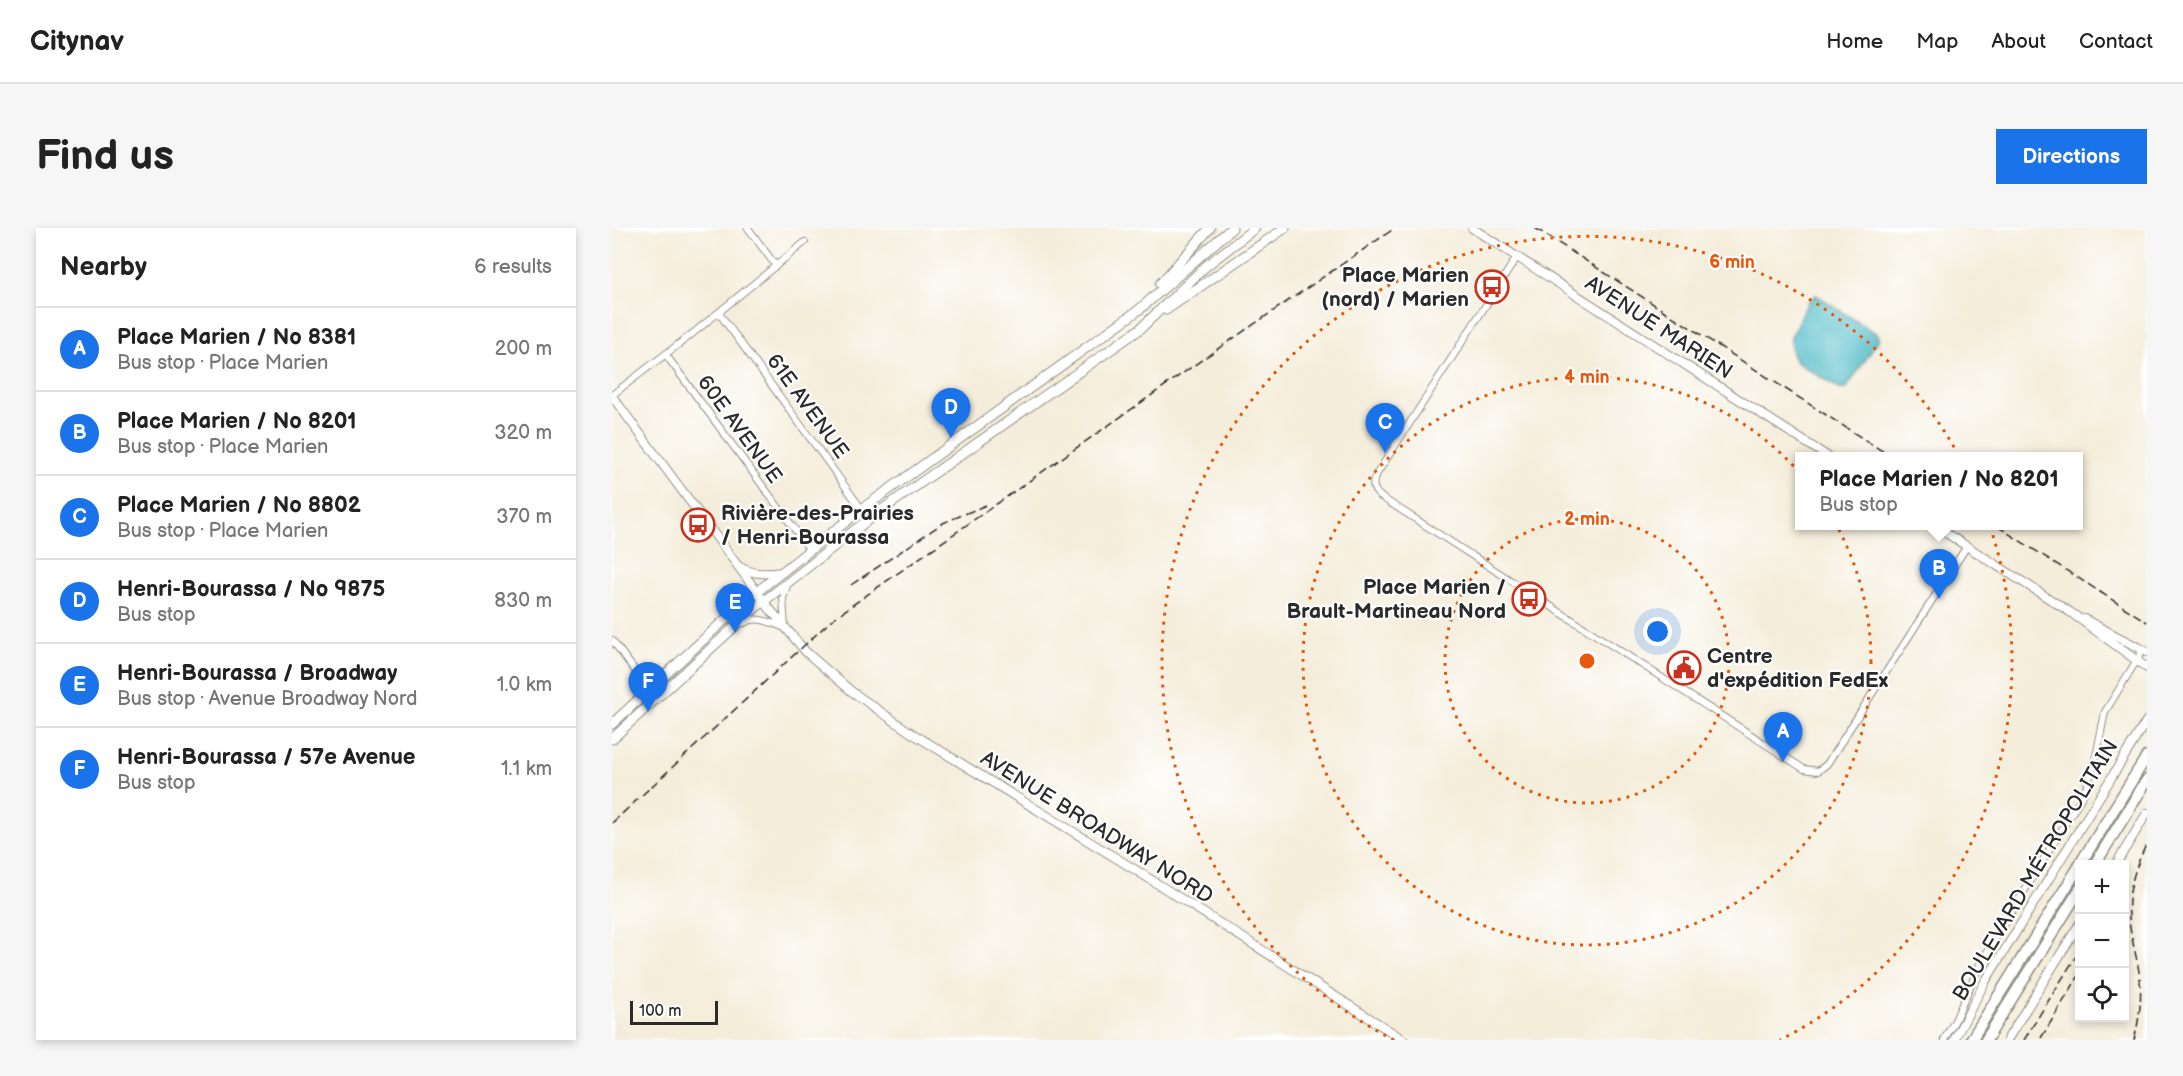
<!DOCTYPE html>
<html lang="en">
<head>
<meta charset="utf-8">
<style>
  :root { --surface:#fff; --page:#f6f6f6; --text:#222; --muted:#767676; --line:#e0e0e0; --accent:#1a73e8 }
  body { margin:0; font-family:"Balsamiq Sans",sans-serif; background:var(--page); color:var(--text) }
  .controls { position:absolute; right:18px; bottom:18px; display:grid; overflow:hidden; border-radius:0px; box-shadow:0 3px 9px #0003 }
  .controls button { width:54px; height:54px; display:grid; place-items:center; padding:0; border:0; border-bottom:2px solid var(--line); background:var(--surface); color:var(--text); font:30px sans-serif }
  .scale { position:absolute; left:18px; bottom:15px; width:88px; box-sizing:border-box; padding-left:6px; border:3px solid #2b2b2b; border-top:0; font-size:16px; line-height:21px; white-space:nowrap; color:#2b2b2b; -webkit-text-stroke:4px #fff; paint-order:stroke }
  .you { position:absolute; left:1046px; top:404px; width:21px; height:21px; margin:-15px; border:4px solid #fff; border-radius:50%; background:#1a73e8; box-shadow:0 0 0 9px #1a73e833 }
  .badge { display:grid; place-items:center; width:39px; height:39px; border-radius:50%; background:var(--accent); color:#fff; font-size:20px; font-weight:700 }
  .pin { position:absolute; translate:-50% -50px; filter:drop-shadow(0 2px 3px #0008) }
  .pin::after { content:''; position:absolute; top:32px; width:21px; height:18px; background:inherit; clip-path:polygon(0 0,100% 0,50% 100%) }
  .popup { position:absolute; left:1183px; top:224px; width:288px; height:78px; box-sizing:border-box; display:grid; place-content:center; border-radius:0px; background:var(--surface); filter:drop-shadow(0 2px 4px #0005); font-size:20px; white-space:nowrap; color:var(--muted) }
  .popup b { font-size:22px; color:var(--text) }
  .popup::after { content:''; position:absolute; left:50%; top:100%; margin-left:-12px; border:12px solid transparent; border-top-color:var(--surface) }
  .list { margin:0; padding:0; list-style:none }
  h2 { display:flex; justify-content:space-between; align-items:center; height:78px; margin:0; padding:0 24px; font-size:26px }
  h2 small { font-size:20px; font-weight:400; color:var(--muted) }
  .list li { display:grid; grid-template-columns:39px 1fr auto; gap:18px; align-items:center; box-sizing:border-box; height:84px; padding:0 24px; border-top:2px solid var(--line) }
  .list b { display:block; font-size:22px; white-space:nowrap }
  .list p { margin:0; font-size:20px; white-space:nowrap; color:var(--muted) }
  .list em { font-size:20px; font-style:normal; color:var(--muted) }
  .icon { flex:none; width:33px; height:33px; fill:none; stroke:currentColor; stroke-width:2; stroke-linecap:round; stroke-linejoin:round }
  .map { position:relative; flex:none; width:1535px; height:812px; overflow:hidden; border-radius:0px }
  header { display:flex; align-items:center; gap:36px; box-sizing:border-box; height:84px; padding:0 30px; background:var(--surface); border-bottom:2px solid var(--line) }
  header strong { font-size:28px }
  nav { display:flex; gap:33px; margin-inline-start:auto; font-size:21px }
  .intro { display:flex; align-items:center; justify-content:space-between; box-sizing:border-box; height:144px; padding:0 36px }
  h1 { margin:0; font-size:42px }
  .button { padding:15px 27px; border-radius:0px; background:var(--accent); color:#fff; font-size:21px; font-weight:700 }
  main { display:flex; gap:36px; padding:0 36px }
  aside { flex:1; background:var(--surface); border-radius:0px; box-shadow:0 3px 9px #0003 }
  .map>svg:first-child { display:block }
</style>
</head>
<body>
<header>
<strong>Citynav</strong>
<nav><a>Home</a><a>Map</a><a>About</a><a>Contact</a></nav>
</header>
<div class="intro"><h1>Find us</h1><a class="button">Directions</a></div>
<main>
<aside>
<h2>Nearby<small>6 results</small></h2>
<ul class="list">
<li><span class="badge">A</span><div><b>Place Marien / No 8381</b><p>Bus stop · Place Marien</p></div><em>200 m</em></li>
<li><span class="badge">B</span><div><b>Place Marien / No 8201</b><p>Bus stop · Place Marien</p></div><em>320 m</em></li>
<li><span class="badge">C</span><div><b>Place Marien / No 8802</b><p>Bus stop · Place Marien</p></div><em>370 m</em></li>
<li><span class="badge">D</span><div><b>Henri-Bourassa / No 9875</b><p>Bus stop</p></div><em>830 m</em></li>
<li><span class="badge">E</span><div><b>Henri-Bourassa / Broadway</b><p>Bus stop · Avenue Broadway Nord</p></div><em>1.0 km</em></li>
<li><span class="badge">F</span><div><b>Henri-Bourassa / 57e Avenue</b><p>Bus stop</p></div><em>1.1 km</em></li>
</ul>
</aside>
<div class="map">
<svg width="1535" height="812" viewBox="0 0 1535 812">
  <rect width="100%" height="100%" fill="#fff"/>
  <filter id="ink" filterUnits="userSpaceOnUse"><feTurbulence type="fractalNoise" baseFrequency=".0167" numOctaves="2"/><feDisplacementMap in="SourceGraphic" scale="12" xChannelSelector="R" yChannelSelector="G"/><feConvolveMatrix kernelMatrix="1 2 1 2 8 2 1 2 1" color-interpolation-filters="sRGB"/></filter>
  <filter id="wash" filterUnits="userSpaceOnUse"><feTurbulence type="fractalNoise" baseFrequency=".008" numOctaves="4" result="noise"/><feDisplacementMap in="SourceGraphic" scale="24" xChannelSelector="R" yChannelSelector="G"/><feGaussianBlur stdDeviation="1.35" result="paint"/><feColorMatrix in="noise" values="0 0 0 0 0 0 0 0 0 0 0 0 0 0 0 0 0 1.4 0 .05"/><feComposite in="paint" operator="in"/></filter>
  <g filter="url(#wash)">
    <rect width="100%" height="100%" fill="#f4edda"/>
    <!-- water -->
    <polygon fill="#4dbac7" stroke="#3c7279" stroke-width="1.5" points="1204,67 1266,107 1266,113 1234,161 1228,161 1184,134 1180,126 1178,111 1197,72"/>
  </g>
  <g filter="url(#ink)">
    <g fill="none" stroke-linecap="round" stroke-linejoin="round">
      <!-- street casing -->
      <g stroke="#908c82" stroke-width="8">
        <g id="street">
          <polyline points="136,0 164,38"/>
          <path d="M 905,29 L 764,247 C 759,256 761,263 769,269 L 1192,541 L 1206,543 L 1215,536 L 1355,318"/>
          <polyline points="107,85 257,291"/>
          <polyline points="54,127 198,322"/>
          <polyline points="0,167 80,106 193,14"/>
          <path d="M 132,395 C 145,387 160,395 173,400 L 171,370 L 175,358"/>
          <polyline points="0,412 39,464"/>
          <polyline points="1332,812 1343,792 1369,734 1472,565 1482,538 1493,484 1531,422"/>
        </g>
      </g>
      <!-- secondary casing -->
      <g stroke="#908c82" stroke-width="10">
        <g id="secondary">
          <polyline points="860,0 1215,228"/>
          <polyline points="0,168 157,380 194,424 239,463 298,504 522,641 792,812"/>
          <polyline points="1323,298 1458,384 1535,440"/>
          <path d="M 126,338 C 141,347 154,346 171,344"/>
          <polyline points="1472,391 1535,424"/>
          <polyline points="1504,636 1535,585"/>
          <polyline points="1342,812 1373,754 1535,492"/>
          <polyline points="1395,812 1468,695"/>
        </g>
      </g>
      <!-- primary casing -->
      <g stroke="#908c82" stroke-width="11">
        <g id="primary">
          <polyline points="548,56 598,0"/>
          <polyline points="554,82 673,0"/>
          <polyline points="0,496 132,374 250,281 528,81 620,0"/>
          <polyline points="0,511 142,381 257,291 528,101 594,38 643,0"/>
        </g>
      </g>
      <!-- highway casing -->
      <g stroke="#908c82" stroke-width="13">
        <g id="highway">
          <polyline points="1468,636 1535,528"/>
          <polyline points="1483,636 1535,552"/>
          <polyline points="1359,812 1468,637"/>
          <polyline points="1374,812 1468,661"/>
        </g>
      </g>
      <!-- street -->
      <use href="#street" stroke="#fff" stroke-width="6"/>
      <!-- secondary -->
      <use href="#secondary" stroke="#fff" stroke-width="8"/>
      <!-- primary -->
      <use href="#primary" stroke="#fff" stroke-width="9"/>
      <!-- highway -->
      <use href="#highway" stroke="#fff" stroke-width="10"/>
      <!-- rail -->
      <g stroke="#2b2b2b" stroke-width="1.5" stroke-dasharray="9 4.5" stroke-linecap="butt">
        <polyline points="923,0 1278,228"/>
        <polyline points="1385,298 1535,394"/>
        <polyline points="239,357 331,295 374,277"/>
        <polyline points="0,595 222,390 594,129 783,0"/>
        <polyline points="1429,810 1468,746"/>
        <polyline points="1412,812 1468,722"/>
        <path d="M 1522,812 C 1529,785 1531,760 1525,733 C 1522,718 1517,702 1517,687 C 1515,662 1524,637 1535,615"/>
      </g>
    </g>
  </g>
  <!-- distance rings -->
  <g fill="none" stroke="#e8590c" stroke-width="3" stroke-dasharray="3 6">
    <circle cx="975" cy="433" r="142"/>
    <circle cx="975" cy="433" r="284"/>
    <path d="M782 812A425 425 0 1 1 1168 812"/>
  </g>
  <!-- icons -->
  <defs>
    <g id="bus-ring" transform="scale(1.725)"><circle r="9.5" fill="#fff" stroke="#c8321e" stroke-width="1.5"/><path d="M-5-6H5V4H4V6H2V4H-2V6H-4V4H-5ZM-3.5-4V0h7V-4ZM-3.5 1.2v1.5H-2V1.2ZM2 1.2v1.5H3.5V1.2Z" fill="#c8321e"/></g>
    <g id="civic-ring" transform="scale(1.725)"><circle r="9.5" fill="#fff" stroke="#c8321e" stroke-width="1.5"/><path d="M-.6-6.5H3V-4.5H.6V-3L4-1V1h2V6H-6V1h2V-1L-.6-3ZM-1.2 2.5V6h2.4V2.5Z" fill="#c8321e"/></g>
  </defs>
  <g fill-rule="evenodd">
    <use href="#bus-ring" x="880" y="59"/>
    <use href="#bus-ring" x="86" y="297"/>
    <use href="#bus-ring" x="917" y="371"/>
    <use href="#civic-ring" x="1072" y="440"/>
  </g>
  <g text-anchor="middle" stroke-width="4.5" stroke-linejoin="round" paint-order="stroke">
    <!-- poi labels -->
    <g font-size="21" font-weight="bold" fill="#2b2b2b" stroke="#fff" text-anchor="end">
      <text x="857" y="54">Place Marien<tspan x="857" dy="24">(nord) / Marien</tspan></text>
      <text x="109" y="292" text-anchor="start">Rivière-des-Prairies<tspan x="109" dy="24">/ Henri-Bourassa</tspan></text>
      <text x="894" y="366">Place Marien /<tspan x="894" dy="24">Brault-Martineau Nord</tspan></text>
      <text x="1095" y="435" text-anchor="start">Centre<tspan x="1095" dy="24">d'expédition FedEx</tspan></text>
    </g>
    <!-- street labels -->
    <g font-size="21" fill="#2b2b2b" stroke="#fff">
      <text transform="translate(1047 99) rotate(33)" y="7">AVENUE MARIEN</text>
      <text transform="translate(196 178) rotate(54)" y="7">61E AVENUE</text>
      <text transform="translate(128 201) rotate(54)" y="7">60E AVENUE</text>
      <text transform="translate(485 599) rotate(32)" y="7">AVENUE BROADWAY NORD</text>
      <text transform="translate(1423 642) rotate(-59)" y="7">BOULEVARD MÉTROPOLITAIN</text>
    </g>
  </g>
  <circle cx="975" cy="433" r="9" fill="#e8590c" stroke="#fff" stroke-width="3"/>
  <g font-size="18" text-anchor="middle" font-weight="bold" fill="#e8590c" stroke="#fff" stroke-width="4.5" stroke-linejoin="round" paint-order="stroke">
    <text x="1120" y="40">6 min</text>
    <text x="975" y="155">4 min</text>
    <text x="975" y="297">2 min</text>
  </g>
</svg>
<div class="controls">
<button>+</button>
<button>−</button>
<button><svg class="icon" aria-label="locate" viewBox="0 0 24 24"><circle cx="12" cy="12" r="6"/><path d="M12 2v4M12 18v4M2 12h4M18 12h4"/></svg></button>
</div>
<div class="scale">100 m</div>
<div class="you"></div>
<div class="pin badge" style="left:1171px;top:534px">A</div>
<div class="pin badge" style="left:1327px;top:371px">B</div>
<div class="popup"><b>Place Marien / No 8201</b>Bus stop</div>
<div class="pin badge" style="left:773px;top:225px">C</div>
<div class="pin badge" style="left:339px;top:210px">D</div>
<div class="pin badge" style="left:123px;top:405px">E</div>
<div class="pin badge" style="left:36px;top:484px">F</div>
</div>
</main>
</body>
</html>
